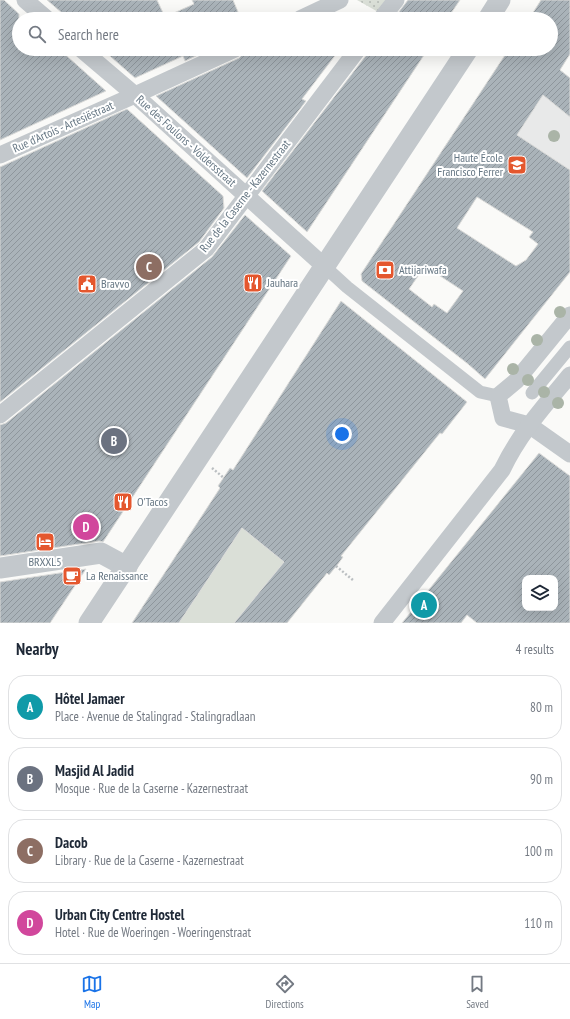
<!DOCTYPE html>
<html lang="en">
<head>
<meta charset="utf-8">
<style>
  :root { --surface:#fff; --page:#f2f2f3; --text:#1f2937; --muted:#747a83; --line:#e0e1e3; --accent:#1a73e8 }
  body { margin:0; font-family:"PT Sans Narrow",sans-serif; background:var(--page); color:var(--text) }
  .controls { position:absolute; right:12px; bottom:12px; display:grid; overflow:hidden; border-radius:8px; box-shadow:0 4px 16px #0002 }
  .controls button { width:36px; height:36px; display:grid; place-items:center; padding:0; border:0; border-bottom:1px solid var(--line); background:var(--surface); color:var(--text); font:20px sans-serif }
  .you { position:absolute; left:342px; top:434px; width:14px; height:14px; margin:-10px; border:3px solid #fff; border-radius:50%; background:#1a73e8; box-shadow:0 0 0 6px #1a73e833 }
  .badge { display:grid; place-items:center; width:26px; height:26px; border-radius:50%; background:var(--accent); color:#fff; font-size:13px; font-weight:700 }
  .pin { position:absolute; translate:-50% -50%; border:2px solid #fff; box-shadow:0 1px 4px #0006 }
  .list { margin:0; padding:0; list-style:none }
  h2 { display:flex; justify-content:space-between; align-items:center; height:52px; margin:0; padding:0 16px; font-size:17px }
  h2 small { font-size:13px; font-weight:400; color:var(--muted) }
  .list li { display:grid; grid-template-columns:26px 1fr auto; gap:12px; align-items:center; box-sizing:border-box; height:64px; margin:0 8px 8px; padding:0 8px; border:1px solid var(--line); border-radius:16px }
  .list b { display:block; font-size:15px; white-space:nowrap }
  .list p { margin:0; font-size:13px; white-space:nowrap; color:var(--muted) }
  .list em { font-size:13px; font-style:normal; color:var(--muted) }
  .icon { flex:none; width:22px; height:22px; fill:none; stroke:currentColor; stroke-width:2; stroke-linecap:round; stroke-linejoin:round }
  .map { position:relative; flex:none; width:570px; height:623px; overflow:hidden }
  .search { position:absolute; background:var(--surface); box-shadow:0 4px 16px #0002; left:12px; right:12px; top:12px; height:44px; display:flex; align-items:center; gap:10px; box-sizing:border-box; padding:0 14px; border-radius:22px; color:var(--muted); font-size:15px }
  .sheet { height:340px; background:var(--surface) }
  nav { display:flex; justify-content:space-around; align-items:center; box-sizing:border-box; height:56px; border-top:1px solid var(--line); background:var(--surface); font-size:11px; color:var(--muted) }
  nav a { display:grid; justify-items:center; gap:2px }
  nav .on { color:var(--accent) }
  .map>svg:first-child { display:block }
</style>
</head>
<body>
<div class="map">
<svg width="570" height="623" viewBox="0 0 570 623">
  <defs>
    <pattern id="grass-dots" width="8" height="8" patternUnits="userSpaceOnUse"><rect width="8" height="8" fill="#dadfd7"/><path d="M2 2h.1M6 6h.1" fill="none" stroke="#b4b9b4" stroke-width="1.8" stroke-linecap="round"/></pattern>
    <pattern id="building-hatch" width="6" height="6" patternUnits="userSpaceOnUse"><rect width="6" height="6" fill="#aab3b9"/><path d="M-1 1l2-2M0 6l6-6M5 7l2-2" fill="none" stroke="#8e969c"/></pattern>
  </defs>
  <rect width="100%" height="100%" fill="#fafaf8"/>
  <!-- built -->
  <polygon fill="#e8e9e9" points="562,71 570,78 570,187 533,232 480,198 442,150 462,121 507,150 526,122 522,119 537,105 543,95"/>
  <!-- grass -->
  <polygon fill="url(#grass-dots)" points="357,0 390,0 380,13"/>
  <!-- pitch -->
  <polygon fill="#dadfd7" points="242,528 284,562 234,623 179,623"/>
  <!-- building -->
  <g fill="url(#building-hatch)" stroke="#dcdcda" fill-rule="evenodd">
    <polygon points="0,0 4,0 19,14 19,49 59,49 106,91 0,140"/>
    <polygon points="47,0 157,0 165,17 194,4 192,0 233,0 241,19 69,19"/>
    <polygon points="408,0 460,0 447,19 398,19 400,15 398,13"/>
    <path d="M 541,0 L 570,0 L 570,54 L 560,70 L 570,78 L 570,117 L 543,95 L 517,135 L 570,170 L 570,272 L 485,379 L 468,364 L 362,281 L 361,274 L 509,49 L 551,49 L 551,19 L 529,19 ZM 477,197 L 533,232 L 529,237 L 538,244 L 526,260 L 516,266 L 457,228 ZM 425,266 L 463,291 L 447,313 L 434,304 L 432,307 L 409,289 Z"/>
    <polygon points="102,49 211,49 185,61 183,56 135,78"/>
    <polygon points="245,49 340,49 302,99 306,101 247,178 156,96 239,58 243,54"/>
    <polygon points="371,49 428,49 307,232 262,191"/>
    <polygon points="127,109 223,196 224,208 199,242 0,402 0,167"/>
    <polygon points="245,215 291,256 103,542 99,541 0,556 0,425 6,423 212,257"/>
    <polygon points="341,301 467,402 442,434 440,433 341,556 343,557 338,564 329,575 327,573 287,623 234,623 284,562 242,528 179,623 132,623 220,488 218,486 230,468 233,470"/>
    <path d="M 539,453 L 570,476 L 570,623 L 477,623 L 467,615 L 461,623 L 402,623 ZM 525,578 L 555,578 L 555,608 L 525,608 Z"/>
    <polygon points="86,569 50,623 0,623 0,582"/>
  </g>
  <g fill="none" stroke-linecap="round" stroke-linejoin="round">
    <!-- path -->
    <g stroke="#bbbfc2" stroke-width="2.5" stroke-dasharray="2 2" stroke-linecap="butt">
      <polyline points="212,468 224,478"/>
      <polyline points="336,566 354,581"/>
    </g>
    <!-- pedestrian -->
    <g stroke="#c3c8cc" stroke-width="13">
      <polyline points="324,266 347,287 480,392 498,396"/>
      <polyline points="532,393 570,347"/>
    </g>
    <!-- minor -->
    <g stroke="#c3c8cc" stroke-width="17">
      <polyline points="25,0 47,19"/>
      <polyline points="300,19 340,0"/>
      <polyline points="381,19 396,0"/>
      <polyline points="81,49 135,95 324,266"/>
      <polyline points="0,155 135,95 235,49"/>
      <polyline points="570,315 516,381 498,396 503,418 529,425 570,454"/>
      <polyline points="0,415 206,249 358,49"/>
      <path d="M 382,623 L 502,470 C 519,434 545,405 570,375"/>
    </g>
    <!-- tertiary -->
    <g stroke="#c3c8cc" stroke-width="21">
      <polyline points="488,19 500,0"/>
      <polyline points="0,568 101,553 127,567"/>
      <polyline points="89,623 468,49"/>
    </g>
  </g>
  <!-- trees -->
  <g fill="#aab4a7">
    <circle cx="554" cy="136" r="6"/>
    <circle cx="560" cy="312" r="6"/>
    <circle cx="537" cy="340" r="6"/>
    <circle cx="513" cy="369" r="6"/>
    <circle cx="528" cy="380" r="6"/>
    <circle cx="544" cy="392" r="6"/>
    <circle cx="558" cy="403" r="6"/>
  </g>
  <!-- icons -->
  <defs>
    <g id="university-square" transform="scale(1)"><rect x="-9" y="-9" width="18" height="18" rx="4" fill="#e4572e" stroke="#fff"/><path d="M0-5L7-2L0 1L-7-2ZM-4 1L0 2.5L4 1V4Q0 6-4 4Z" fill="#fff"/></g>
    <g id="bank-square" transform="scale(1)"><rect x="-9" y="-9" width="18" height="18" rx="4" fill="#e4572e" stroke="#fff"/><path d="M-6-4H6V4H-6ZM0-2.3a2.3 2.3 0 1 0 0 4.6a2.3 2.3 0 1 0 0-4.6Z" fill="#fff"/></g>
    <g id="restaurant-square" transform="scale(1)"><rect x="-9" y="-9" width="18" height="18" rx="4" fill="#e4572e" stroke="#fff"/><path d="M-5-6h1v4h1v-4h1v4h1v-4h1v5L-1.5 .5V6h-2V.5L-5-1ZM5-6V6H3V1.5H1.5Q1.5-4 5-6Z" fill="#fff"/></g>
    <g id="civic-square" transform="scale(1)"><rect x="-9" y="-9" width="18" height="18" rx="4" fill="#e4572e" stroke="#fff"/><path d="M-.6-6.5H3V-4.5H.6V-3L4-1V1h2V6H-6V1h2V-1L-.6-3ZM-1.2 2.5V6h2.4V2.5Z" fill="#fff"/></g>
    <g id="hotel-square" transform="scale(1)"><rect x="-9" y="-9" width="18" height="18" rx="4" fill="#e4572e" stroke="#fff"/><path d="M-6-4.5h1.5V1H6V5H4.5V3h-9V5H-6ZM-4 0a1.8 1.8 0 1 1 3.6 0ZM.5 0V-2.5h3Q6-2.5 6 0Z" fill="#fff"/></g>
    <g id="cafe-square" transform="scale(1)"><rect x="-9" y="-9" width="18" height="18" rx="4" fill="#e4572e" stroke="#fff"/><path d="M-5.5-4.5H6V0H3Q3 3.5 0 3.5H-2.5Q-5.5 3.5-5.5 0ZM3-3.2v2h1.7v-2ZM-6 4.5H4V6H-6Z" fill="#fff"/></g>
  </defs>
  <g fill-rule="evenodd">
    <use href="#university-square" x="517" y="165"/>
    <use href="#bank-square" x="385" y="270"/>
    <use href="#restaurant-square" x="253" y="283"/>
    <use href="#civic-square" x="87" y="284"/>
    <use href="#restaurant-square" x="123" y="502"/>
    <use href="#hotel-square" x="45" y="542"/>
    <use href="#cafe-square" x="72" y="576"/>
  </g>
  <g text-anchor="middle" stroke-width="4" stroke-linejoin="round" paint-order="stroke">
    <!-- street labels -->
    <g font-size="12" fill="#657683" stroke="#fff">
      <text transform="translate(63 127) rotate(-24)" y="4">Rue d'Artois - Artesiëstraat</text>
      <text transform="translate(186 141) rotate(42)" y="4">Rue des Foulons - Voldersstraat</text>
      <text transform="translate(245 196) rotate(-52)" y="4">Rue de la Caserne - Kazernestraat</text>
    </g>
    <!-- poi labels -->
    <g font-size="12" fill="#657683" stroke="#fff" text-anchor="start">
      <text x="503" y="162" text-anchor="end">Haute École<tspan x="503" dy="14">Francisco Ferrer</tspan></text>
      <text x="399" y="274">Attijariwafa</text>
      <text x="267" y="287">Jauhara</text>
      <text x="101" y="288">Bravvo</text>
      <text x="137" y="506">O'Tacos</text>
      <text x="45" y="566" text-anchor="middle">BRXXL5</text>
      <text x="86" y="580">La Renaissance</text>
    </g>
  </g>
</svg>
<div class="controls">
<button><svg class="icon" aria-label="layers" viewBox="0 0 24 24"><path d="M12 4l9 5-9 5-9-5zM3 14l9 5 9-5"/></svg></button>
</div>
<div class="you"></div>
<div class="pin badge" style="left:424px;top:605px;background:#0f9aa8">A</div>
<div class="pin badge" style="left:114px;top:441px;background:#6b7280">B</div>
<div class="pin badge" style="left:149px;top:267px;background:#8d6e63">C</div>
<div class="pin badge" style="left:86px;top:527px;background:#d1479c">D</div>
<div class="search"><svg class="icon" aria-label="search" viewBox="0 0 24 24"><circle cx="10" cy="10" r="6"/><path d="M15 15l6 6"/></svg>Search here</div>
</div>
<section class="sheet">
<h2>Nearby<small>4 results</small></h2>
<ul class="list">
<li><span class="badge" style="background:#0f9aa8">A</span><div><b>Hôtel Jamaer</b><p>Place · Avenue de Stalingrad - Stalingradlaan</p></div><em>80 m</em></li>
<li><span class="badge" style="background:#6b7280">B</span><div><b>Masjid Al Jadid</b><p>Mosque · Rue de la Caserne - Kazernestraat</p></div><em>90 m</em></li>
<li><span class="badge" style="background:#8d6e63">C</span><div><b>Dacob</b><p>Library · Rue de la Caserne - Kazernestraat</p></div><em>100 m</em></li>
<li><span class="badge" style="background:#d1479c">D</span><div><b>Urban City Centre Hostel</b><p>Hotel · Rue de Woeringen - Woeringenstraat</p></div><em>110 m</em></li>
</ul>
</section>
<nav>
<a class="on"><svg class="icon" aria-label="map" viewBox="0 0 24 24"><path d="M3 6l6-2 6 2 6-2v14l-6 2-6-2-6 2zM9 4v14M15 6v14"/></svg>Map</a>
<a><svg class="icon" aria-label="directions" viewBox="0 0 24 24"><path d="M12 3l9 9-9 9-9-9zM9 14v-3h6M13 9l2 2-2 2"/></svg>Directions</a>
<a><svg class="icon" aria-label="saved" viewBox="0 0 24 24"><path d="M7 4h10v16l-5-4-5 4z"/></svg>Saved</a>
</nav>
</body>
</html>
